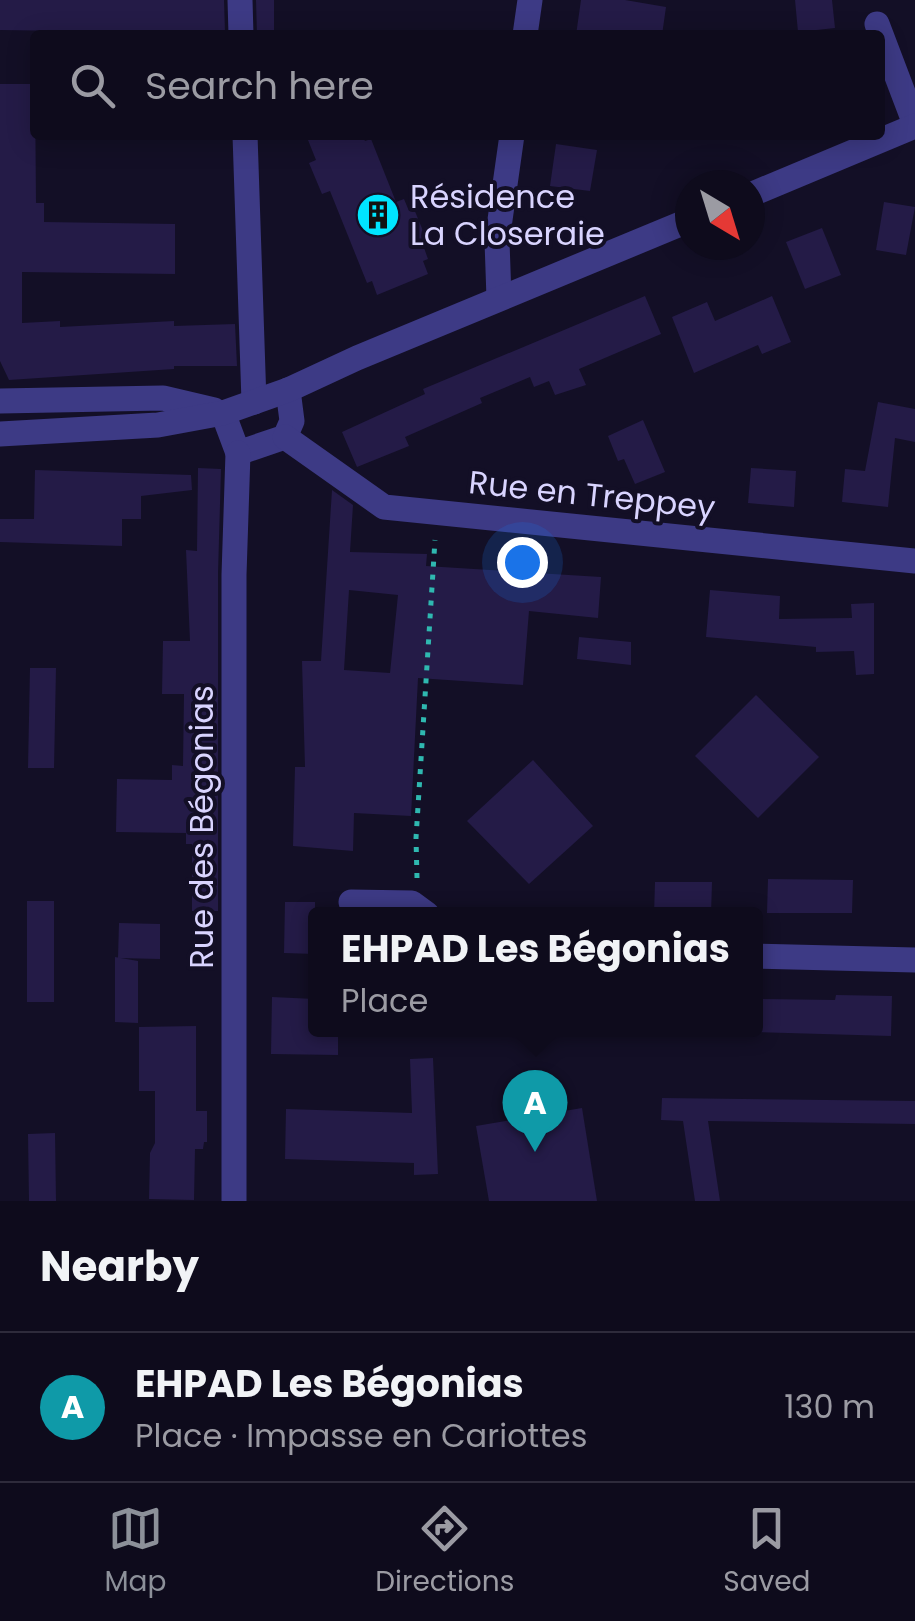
<!DOCTYPE html>
<html lang="en">
<head>
<meta charset="utf-8">
<style>
  :root { --surface:#0e0b1c; --page:#171425; --text:#f1f3f6; --muted:#9b9ba3; --line:#2e2b3b; --accent:#8c9099 }
  body { margin:0; font-family:Poppins,sans-serif; background:var(--page); color:var(--text) }
  .compass { position:absolute; left:675px; top:170px; width:90px; height:90px; border-radius:50%; background:var(--surface); box-shadow:0 5px 25px #0003; rotate:142deg }
  .you { position:absolute; left:522px; top:562px; width:35px; height:35px; margin:-25px; border:8px solid #fff; border-radius:50%; background:#1a73e8; box-shadow:0 0 0 15px #1a73e833 }
  .badge { display:grid; place-items:center; width:65px; height:65px; border-radius:50%; background:var(--accent); color:#fff; font-size:32px; font-weight:700 }
  .pin { position:absolute; translate:-50% -82px; filter:drop-shadow(0 2px 5px #0008) }
  .pin::after { content:''; position:absolute; top:52px; width:35px; height:30px; background:inherit; clip-path:polygon(0 0,100% 0,50% 100%) }
  .popup { position:absolute; left:308px; top:907px; width:455px; height:130px; box-sizing:border-box; display:grid; place-content:center; border-radius:10px; background:var(--surface); filter:drop-shadow(0 2px 8px #0005); font-size:32px; white-space:nowrap; color:var(--muted) }
  .popup b { font-size:38px; color:var(--text) }
  .popup::after { content:''; position:absolute; left:50%; top:100%; margin-left:-20px; border:20px solid transparent; border-top-color:var(--surface) }
  .list { margin:0; padding:0; list-style:none }
  h2 { display:flex; justify-content:space-between; align-items:center; height:130px; margin:0; padding:0 40px; font-size:42px }
  h2 small { font-size:32px; font-weight:400; color:var(--muted) }
  .list li { display:grid; grid-template-columns:65px 1fr auto; gap:30px; align-items:center; box-sizing:border-box; height:150px; padding:0 40px; border-top:2px solid var(--line) }
  .list b { display:block; font-size:38px; white-space:nowrap }
  .list p { margin:0; font-size:32px; white-space:nowrap; color:var(--muted) }
  .list em { font-size:32px; font-style:normal; color:var(--muted) }
  .icon { flex:none; width:55px; height:55px; fill:none; stroke:currentColor; stroke-width:2; stroke-linecap:round; stroke-linejoin:round }
  .map { position:relative; flex:none; width:915px; height:1201px; overflow:hidden }
  .search { position:absolute; background:var(--surface); box-shadow:0 5px 25px #0003; left:30px; right:30px; top:30px; height:110px; display:flex; align-items:center; gap:25px; box-sizing:border-box; padding:0 35px; border-radius:10px; color:var(--muted); font-size:38px }
  .sheet { height:280px; background:var(--surface) }
  nav { display:flex; justify-content:space-around; align-items:center; box-sizing:border-box; height:140px; border-top:2px solid var(--line); background:var(--surface); font-size:28px; color:var(--muted) }
  nav a { display:grid; justify-items:center; gap:5px }
  nav .on { color:var(--accent) }
  .map>svg:first-child { display:block }
</style>
</head>
<body>
<div class="map">
<svg width="915" height="1201" viewBox="0 0 915 1201">
  <rect width="100%" height="100%" fill="#130f26"/>
  <!-- building -->
  <g fill="#241b47" fill-rule="evenodd">
    <polygon points="0,0 224,0 225,33 0,30"/>
    <polygon points="256,0 274,0 274,35 257,35"/>
    <polygon points="581,0 625,0 666,7 662,35 576,35"/>
    <polygon points="795,0 832,0 835,28 798,32"/>
    <polygon points="0,84 35,84 36,203 44,203 44,222 175,224 175,274 22,272 22,323 60,321 60,327 174,321 174,326 235,324 237,366 174,366 174,369 9,380 0,361"/>
    <polygon points="306,135 362,135 365,141 371,139 396,202 404,199 409,211 414,209 428,243 423,245 428,259 423,261 428,274 377,295 372,281 367,283 330,191 322,194 309,163 316,160"/>
    <polygon points="556,144 597,150 590,191 550,186"/>
    <polygon points="884,202 915,207 906,255 876,250"/>
    <polygon points="822,228 841,275 805,289 786,242"/>
    <polygon points="645,296 661,334 579,369 586,385 555,395 549,381 534,387 530,377 480,398 482,403 405,437 409,446 357,467 342,432 425,394 423,389"/>
    <polygon points="772,296 791,342 762,354 758,345 694,373 672,317 707,302 715,321"/>
    <polygon points="878,402 915,409 915,442 895,438 888,507 842,502 845,469 865,471"/>
    <polygon points="643,420 665,472 635,484 624,459 618,461 608,436"/>
    <polygon points="198,468 221,469 218,574 218,911 192,911 192,844 186,844 186,833 116,832 117,779 172,780 172,765 183,766 184,694 162,694 163,641 190,641 186,550 197,551"/>
    <polygon points="751,468 796,471 794,507 748,503"/>
    <polygon points="35,470 191,475 192,490 141,496 141,519 122,519 122,546 0,542 0,519 34,519"/>
    <path d="M 332,490 L 353,505 L 350,552 L 427,554 L 426,566 L 601,577 L 598,618 L 529,611 L 523,685 L 418,678 L 411,816 L 354,813 L 353,851 L 293,846 L 295,767 L 305,767 L 302,661 L 321,661 ZM 349,590 L 398,595 L 390,673 L 344,670 Z"/>
    <polygon points="710,590 780,596 779,619 852,618 851,604 874,603 874,674 856,675 854,651 816,652 816,647 706,637"/>
    <polygon points="579,637 631,642 631,665 577,659"/>
    <polygon points="30,668 56,668 54,768 28,768"/>
    <polygon points="756,695 819,757 758,818 695,756"/>
    <polygon points="533,760 593,826 529,884 467,821"/>
    <polygon points="768,879 853,880 852,913 767,913"/>
    <polygon points="655,882 712,882 711,914 654,914"/>
    <rect x="27" y="901" width="27" height="101"/>
    <polygon points="285,902 315,902 315,954 284,953"/>
    <polygon points="119,923 160,924 160,959 118,958"/>
    <polygon points="115,957 138,961 138,1023 115,1022"/>
    <polygon points="836,995 892,996 891,1036 755,1032 755,999 835,1000"/>
    <polygon points="272,997 315,999 315,1030 338,1030 338,1055 271,1054"/>
    <polygon points="196,1026 196,1111 207,1111 207,1142 204,1142 203,1149 195,1149 194,1200 149,1199 150,1153 155,1143 155,1091 139,1091 139,1027"/>
    <polygon points="433,1058 438,1174 414,1175 414,1163 285,1159 286,1109 412,1113 410,1059"/>
    <polygon points="662,1098 915,1101 915,1124 708,1121 720,1201 695,1201 683,1121 661,1120"/>
    <polygon points="582,1108 597,1201 489,1201 476,1126"/>
    <polygon points="55,1133 56,1201 29,1201 28,1134"/>
  </g>
  <g fill="none" stroke-linecap="round" stroke-linejoin="round">
    <!-- path -->
    <polyline stroke="#2fb8b0" stroke-width="5" stroke-dasharray="5 8" stroke-linecap="butt" points="417,878 416,838 435,540"/>
    <!-- minor -->
    <g stroke="#3d3a85" stroke-width="25">
      <polyline points="240,0 241,35"/>
      <polyline points="877,24 915,124"/>
      <polyline points="525,35 530,0"/>
      <polyline points="245,135 254,402"/>
      <polyline points="750,195 915,126"/>
      <polyline points="499,298 497,241 512,135"/>
      <polyline points="0,401 163,398 214,410"/>
      <polyline points="223,413 238,453 285,437 292,421 288,390"/>
      <polyline points="0,434 158,425 223,413 288,390 357,358 690,220"/>
      <polyline points="285,437 384,507 915,561"/>
      <polyline points="351,902 412,903 427,914"/>
      <polyline points="755,956 915,960"/>
      <polyline points="234,1201 234,575 238,453"/>
    </g>
  </g>
  <!-- icons -->
  <defs>
    <g id="building-disc" transform="scale(2.25)"><circle r="9.5" fill="#00e5ff" stroke="#130f26"/><path d="M-4-6H4V6H1V3H-1V6H-4ZM-2.5-4.3h1.7v1.8h-1.7ZM.8-4.3h1.7v1.8H.8ZM-2.5-1h1.7V.8h-1.7ZM.8-1h1.7V.8H.8Z" fill="#111"/></g>
  </defs>
  <g fill-rule="evenodd">
    <use href="#building-disc" x="378" y="215"/>
  </g>
  <g text-anchor="middle" stroke-width="8" stroke-linejoin="round" paint-order="stroke">
    <!-- poi labels -->
    <g font-size="32" fill="#d9d4ff" stroke="#130f26" text-anchor="start">
      <text x="410" y="208">Résidence<tspan x="410" dy="37">La Closeraie</tspan></text>
    </g>
    <!-- street labels -->
    <g font-size="32" fill="#d9d4ff" stroke="#130f26">
      <text transform="translate(592 495) rotate(6)" y="11">Rue en Treppey</text>
      <text transform="translate(202 827) rotate(-90)" y="11">Rue des Bégonias</text>
    </g>
  </g>
</svg>
<svg class="compass" viewBox="-18 -18 36 36"><path d="M0-13l5 13h-10z" fill="#e53935"/><path d="M0 13l5-13h-10z" fill="#9b9ba3"/></svg>
<div class="you"></div>
<div class="pin badge" style="left:535px;top:1152px;background:#0f9aa8">A</div>
<div class="popup"><b>EHPAD Les Bégonias</b>Place</div>
<div class="search"><svg class="icon" aria-label="search" viewBox="0 0 24 24"><circle cx="10" cy="10" r="6"/><path d="M15 15l6 6"/></svg>Search here</div>
</div>
<section class="sheet">
<h2>Nearby<small></small></h2>
<ul class="list">
<li><span class="badge" style="background:#0f9aa8">A</span><div><b>EHPAD Les Bégonias</b><p>Place · Impasse en Cariottes</p></div><em>130 m</em></li>
</ul>
</section>
<nav>
<a class="on"><svg class="icon" aria-label="map" viewBox="0 0 24 24"><path d="M3 6l6-2 6 2 6-2v14l-6 2-6-2-6 2zM9 4v14M15 6v14"/></svg>Map</a>
<a><svg class="icon" aria-label="directions" viewBox="0 0 24 24"><path d="M12 3l9 9-9 9-9-9zM9 14v-3h6M13 9l2 2-2 2"/></svg>Directions</a>
<a><svg class="icon" aria-label="saved" viewBox="0 0 24 24"><path d="M7 4h10v16l-5-4-5 4z"/></svg>Saved</a>
</nav>
</body>
</html>
